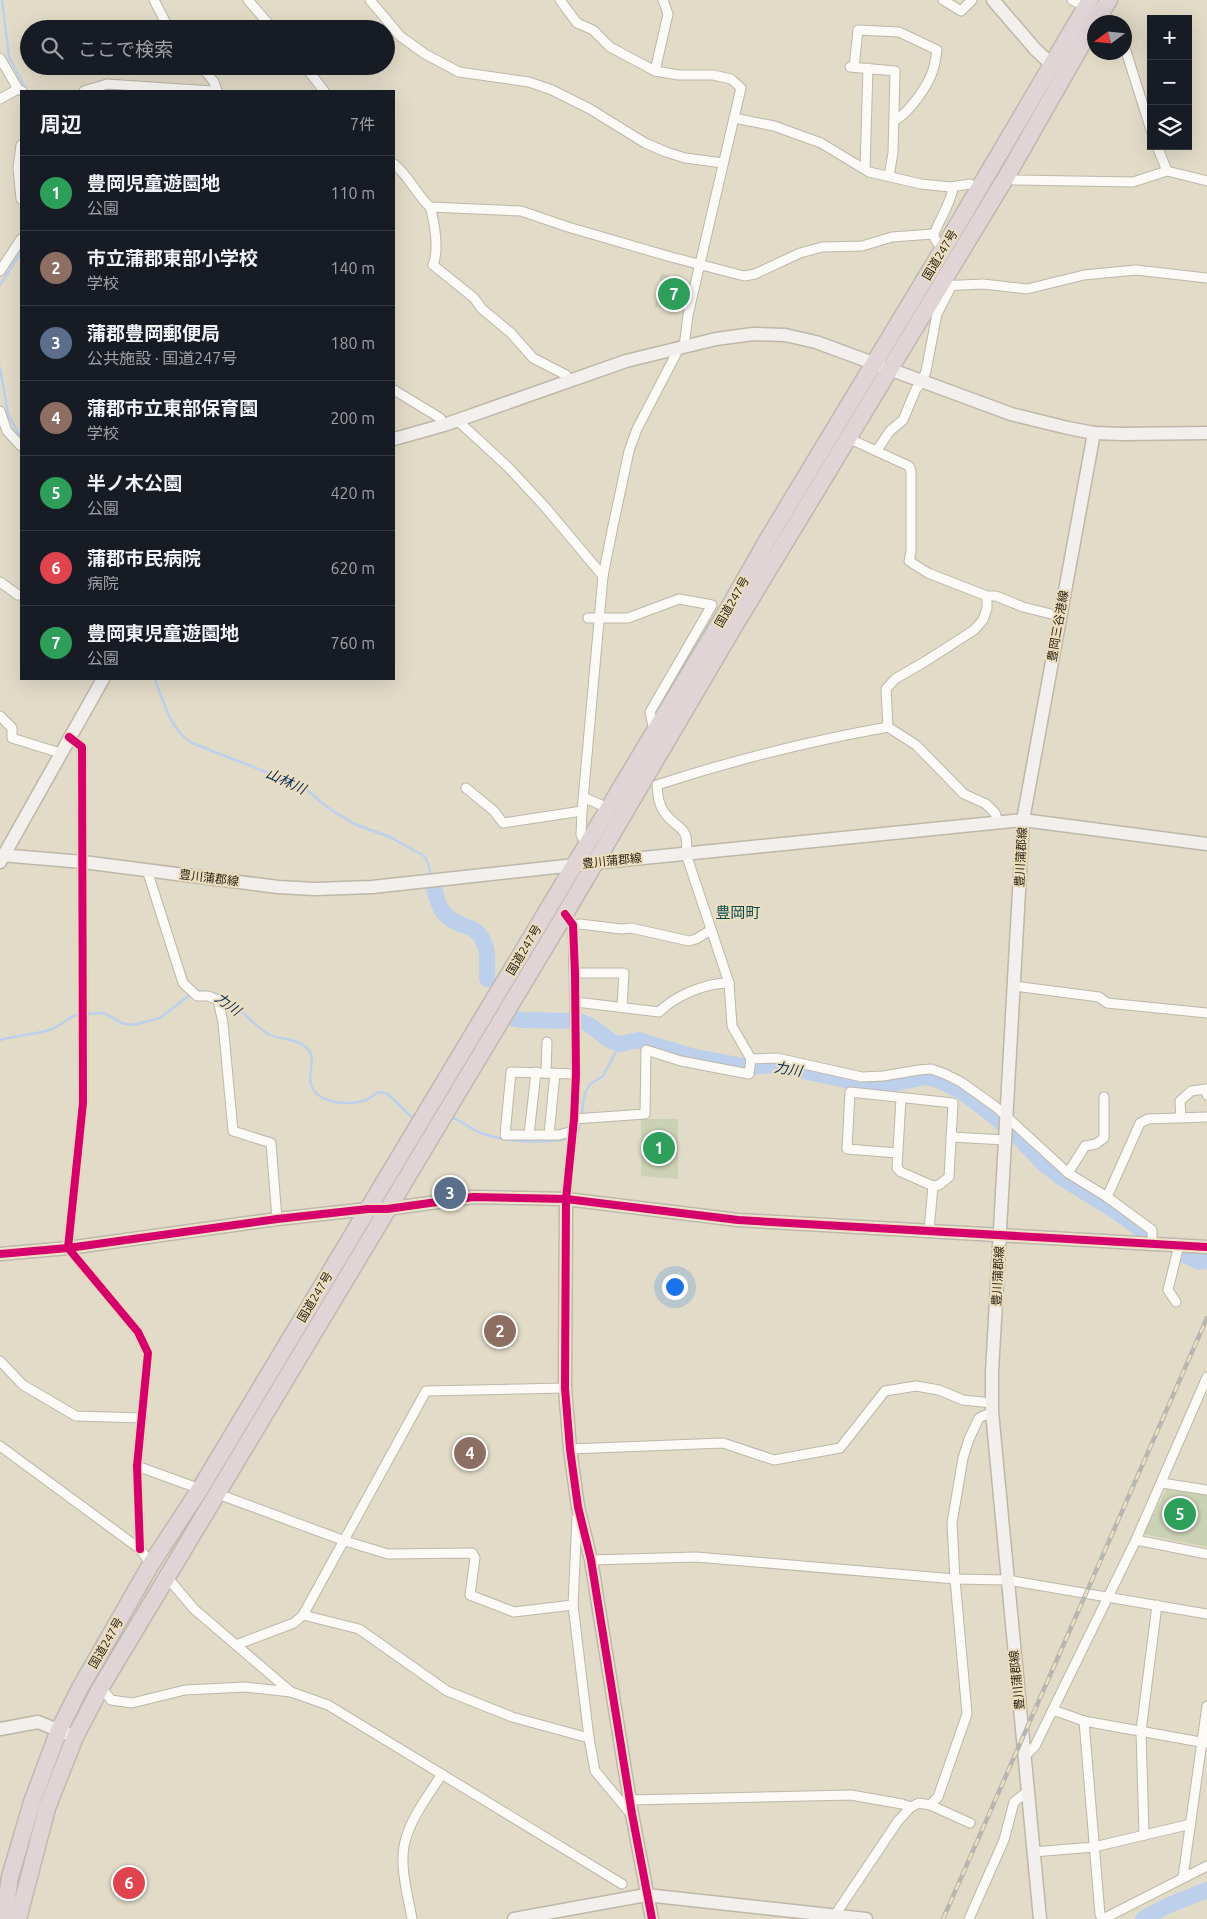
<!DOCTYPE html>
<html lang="ja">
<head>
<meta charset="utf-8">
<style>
  :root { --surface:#171b24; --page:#242831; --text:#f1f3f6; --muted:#9ea1a6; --line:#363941; --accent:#b4b2ae }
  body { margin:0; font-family:Ubuntu,"Noto Sans JP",sans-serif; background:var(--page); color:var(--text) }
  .controls { position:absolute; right:15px; top:15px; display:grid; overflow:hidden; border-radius:0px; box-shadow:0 5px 20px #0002 }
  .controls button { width:45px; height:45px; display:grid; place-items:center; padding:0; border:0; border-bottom:1px solid var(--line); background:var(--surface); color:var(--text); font:25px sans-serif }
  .compass { position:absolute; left:1087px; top:15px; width:45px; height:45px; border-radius:50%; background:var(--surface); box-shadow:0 5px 20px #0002; rotate:255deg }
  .you { position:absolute; left:674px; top:1286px; width:18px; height:18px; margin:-12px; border:4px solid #fff; border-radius:50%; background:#1a73e8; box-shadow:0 0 0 8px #1a73e833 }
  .badge { display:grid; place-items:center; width:32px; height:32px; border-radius:50%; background:var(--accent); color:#fff; font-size:16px; font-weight:700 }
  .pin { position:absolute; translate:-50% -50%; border:2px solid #fff; box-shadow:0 1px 5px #0006 }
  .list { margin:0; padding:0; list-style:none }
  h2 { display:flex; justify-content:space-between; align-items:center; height:65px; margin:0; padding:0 20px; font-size:21px }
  h2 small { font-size:16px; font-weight:400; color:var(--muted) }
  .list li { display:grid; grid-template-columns:32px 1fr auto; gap:15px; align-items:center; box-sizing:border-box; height:75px; padding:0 20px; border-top:1px solid var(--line) }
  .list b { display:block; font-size:19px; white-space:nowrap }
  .list p { margin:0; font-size:16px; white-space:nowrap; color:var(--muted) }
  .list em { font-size:16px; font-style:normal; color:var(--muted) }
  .icon { flex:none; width:28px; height:28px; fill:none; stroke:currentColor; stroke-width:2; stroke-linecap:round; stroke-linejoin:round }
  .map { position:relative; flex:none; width:1207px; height:1919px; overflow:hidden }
  .search { position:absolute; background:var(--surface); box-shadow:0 5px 20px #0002; left:20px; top:20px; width:375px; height:55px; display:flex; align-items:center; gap:12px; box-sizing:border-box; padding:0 18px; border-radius:28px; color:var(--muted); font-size:19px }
  .panel { position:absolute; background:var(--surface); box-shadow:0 5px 20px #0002; left:20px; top:90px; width:375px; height:590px; border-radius:0px }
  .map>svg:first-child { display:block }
</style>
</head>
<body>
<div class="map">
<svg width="1207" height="1919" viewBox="0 0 1207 1919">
  <rect width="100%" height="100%" fill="#e2dbc8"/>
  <!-- green -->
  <g fill="#cbd1b3">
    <polygon points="661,273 692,284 688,304 679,310 655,307"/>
    <polygon points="641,1119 678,1119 678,1179 641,1176"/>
    <polygon points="1167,1489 1207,1494 1207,1547 1143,1534"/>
  </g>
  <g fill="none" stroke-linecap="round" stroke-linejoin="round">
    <!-- stream -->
    <g stroke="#bdd0eb" stroke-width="2.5">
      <polyline points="2,0 9,57 27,91"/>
      <polyline points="0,285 21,252"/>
      <polyline points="0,368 8,414 21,438"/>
      <path d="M 155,679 C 163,701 171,731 192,743 L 302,786 L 327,807 L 354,824 L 390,837 L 424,856 L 428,863 L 431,875"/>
      <path d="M 197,992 C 221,985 248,1021 268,1034 C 280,1040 296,1038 307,1048 C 321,1061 297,1084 323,1098 C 336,1104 354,1105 368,1099 C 373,1096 378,1090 385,1093 C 391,1095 406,1113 413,1118"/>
      <polyline points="86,1014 104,1013 122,1023 133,1025 160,1018 191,994"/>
      <path d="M 0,1040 C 17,1035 36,1035 52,1029 C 62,1025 69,1016 80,1014"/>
      <polyline points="581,1116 585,1093 590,1084 603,1076 620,1044"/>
      <path d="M 452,1118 C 464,1121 472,1131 484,1134 C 513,1144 548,1143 577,1137 L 580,1121"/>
    </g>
    <!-- river -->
    <g stroke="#bdd0eb" stroke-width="16">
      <path d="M 434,887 C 439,910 443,918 465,926 C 471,928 478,931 481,937 C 489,948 487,965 487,979"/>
      <polyline points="511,1018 521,1020 580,1021 589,1025 611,1041 620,1044 638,1040 691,1056 748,1067 775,1065 864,1084 892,1084 926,1077 938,1080 961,1091 991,1114 1017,1136 1045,1165 1063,1179 1117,1212 1144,1232"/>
      <polyline points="1186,1256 1200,1262 1207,1261"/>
      <polyline points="1143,1919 1167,1906 1207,1890"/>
    </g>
    <!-- street casing -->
    <g stroke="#bdb7a9" stroke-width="11">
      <g id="street">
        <polyline points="154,0 169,29"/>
        <polyline points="248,0 273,29"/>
        <polyline points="370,0 400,36 425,54 459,72 529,82 552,90 590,109 645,143 666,152 685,158 723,163"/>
        <polyline points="560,0 577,23 593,30 610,47 655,71 679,75 713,75 731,79 741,88 688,315 684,347"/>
        <polyline points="943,0 961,11 972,0"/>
        <polyline points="1072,0 1086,6"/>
        <polyline points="1101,12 1112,22"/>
        <polyline points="1124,45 1151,130"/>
        <polyline points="0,58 18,89 22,91"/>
        <polyline points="201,66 214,82 217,91"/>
        <polyline points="305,66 324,91"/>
        <polyline points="850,67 895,71 893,153 889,176"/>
        <path d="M 854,67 L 858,30 L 899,32 L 937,50 C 936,57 935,64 933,70 C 928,86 909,113 894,121"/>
        <polyline points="655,71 668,14 663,0"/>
        <polyline points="84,91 107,84 212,91"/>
        <polyline points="0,99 18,89"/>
        <polyline points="734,118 774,126 821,143 869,172 921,184 950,187 970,184 979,188"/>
        <polyline points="21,145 18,168 21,199"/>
        <polyline points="1157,146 1167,171"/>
        <path d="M 394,164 C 409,176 416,194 430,207 L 521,211 L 568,227 L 671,257 L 744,276 L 755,274 L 800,253 L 822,247 L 862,246 L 892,237 L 933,234"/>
        <polyline points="865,169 868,68"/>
        <polyline points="1008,174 1014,180 1133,182 1167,171 1207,181"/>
        <path d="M 430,207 C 435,223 439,251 433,265 L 474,298 L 482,309 L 511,333 L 533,358 L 566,375 L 569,381"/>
        <path d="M 943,249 C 940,246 935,241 934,236 C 933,230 952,203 953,187"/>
        <polyline points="0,271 21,239"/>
        <polyline points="940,286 983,284 1027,289 1084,275 1136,270 1207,278"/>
        <polyline points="394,390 440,418 444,425"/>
        <polyline points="0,411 7,431 21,446"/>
        <polyline points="457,420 509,468 546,508 603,576"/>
        <polyline points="848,438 900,462 909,466 911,471 911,552 909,561 928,573 987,596 996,596 1023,607 1059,616"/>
        <polyline points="877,450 890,431 903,420 916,389 922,382 926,371 937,314 952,285"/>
        <polyline points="0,582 18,595 21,595"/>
        <polyline points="588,618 628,618 679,599 712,605 650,712 654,731"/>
        <polyline points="0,716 12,728 12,738 60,753"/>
        <polyline points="888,727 886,689 895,679 926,661 974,630 983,620 987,608 987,596"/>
        <polyline points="69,737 82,747 83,1103 68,1248 138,1332 148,1353 137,1466 140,1549"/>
        <polyline points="466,788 494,811 503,823 582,811"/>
        <polyline points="585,798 608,808"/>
        <polyline points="586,844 581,835 582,811 603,576 613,526 629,451 637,429 676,354 674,349"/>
        <polyline points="147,870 183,983 197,996 208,996 218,1000 223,1023 233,1131 271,1143 277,1219"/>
        <polyline points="565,914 573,925 576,1074 574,1119 566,1199"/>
        <polyline points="573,925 580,924 621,929 631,928 689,941 696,939 711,930"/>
        <polyline points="575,973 624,973 622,1007"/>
        <polyline points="1014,986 1099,997 1107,1003 1207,1013"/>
        <path d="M 576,1002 L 659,1012 C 676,995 706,983 729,983"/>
        <path d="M 751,1059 L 732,1026 L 729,983 L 686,854 C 690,824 677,831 664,812 C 658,803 658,795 657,785 C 733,760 810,741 888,727 L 916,745 L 964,794 L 986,804 L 995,813 L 998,822"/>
        <polyline points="546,1073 547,1042"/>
        <polyline points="1181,1118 1180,1101 1191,1091 1206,1089 1207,1095"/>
        <polyline points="574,1119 645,1114 646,1050 681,1061 749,1074 751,1059 777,1058 862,1077 883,1076 919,1070 931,1069 945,1074 961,1082 996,1107 1068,1173 1107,1197 1152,1230 1152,1244"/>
        <polyline points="573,1131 559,1135 505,1135 511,1072 576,1074"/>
        <polyline points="529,1135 536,1072"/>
        <polyline points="549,1135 555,1073"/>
        <polyline points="951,1137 1006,1140"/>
        <polyline points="897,1153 847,1149 850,1092 953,1103 949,1177 939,1185 933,1186 901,1172 897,1168 901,1098"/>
        <polyline points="1068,1173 1085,1146 1096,1144 1104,1138 1104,1097"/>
        <polyline points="1107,1197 1140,1123 1148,1119 1207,1117"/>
        <polyline points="929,1230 933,1186"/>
        <polyline points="1176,1302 1168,1290 1179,1245"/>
        <polyline points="0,1361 23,1385 76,1416 142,1418"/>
        <polyline points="0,1446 140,1549 151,1564"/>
        <polyline points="570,1449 723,1443 774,1460 840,1448 885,1391 916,1386 939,1390 963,1400 992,1403"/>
        <polyline points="137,1466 200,1489"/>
        <polyline points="1162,1483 1207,1490"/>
        <polyline points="218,1494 345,1541 388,1554 472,1553 475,1558 470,1595 514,1612 573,1605"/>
        <polyline points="577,1517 573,1605 589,1738 595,1771 631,1814"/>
        <polyline points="1136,1540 1207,1554"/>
        <polyline points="591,1560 696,1557 955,1579 1007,1580 1207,1614"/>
        <polyline points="167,1577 194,1609 291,1692"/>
        <polyline points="303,1615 359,1629 447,1691 512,1717 589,1738"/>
        <polyline points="236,1645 294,1623 303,1615 426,1391 565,1388"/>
        <polyline points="101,1687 111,1700 132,1703 185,1690 245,1687 291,1692 328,1705 622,1884"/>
        <polyline points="1053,1710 1084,1721 1206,1743"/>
        <polyline points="1084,1721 1100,1915 1105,1918 1207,1866"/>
        <polyline points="1024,1757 1035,1746 1135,1542 1207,1377"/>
        <polyline points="630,1800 851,1795 902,1804 911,1807"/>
        <polyline points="930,1805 938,1797 967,1714 955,1579 952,1523 963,1458 969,1439 979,1418 992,1412"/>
        <polyline points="1144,1835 1141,1731 1157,1605"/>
        <polyline points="1033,1852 1094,1847 1191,1824"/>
        <polyline points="1183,1877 1207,1706"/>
        <polyline points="833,1918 898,1821 911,1807 919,1803 930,1805 970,1823"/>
        <path d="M 412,1919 C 408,1896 400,1869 404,1846 C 409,1820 428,1796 442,1774"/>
        <polyline points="969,1919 1004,1840 1014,1802 1027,1792"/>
      </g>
    </g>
    <!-- secondary casing -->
    <g stroke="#bdb7a9" stroke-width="15">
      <g id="secondary">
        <polyline points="993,0 1035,49 1051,64"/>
        <polyline points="394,439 444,425 626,361 716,339 753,334 785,335 816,342 1011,414 1068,428 1094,433 1122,434 1207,433"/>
        <polyline points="0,855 83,862 278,887 315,889 372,887 593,863 1023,820 1207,844"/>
        <polyline points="0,862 103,679"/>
        <polyline points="566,1199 565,1388 570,1449 578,1507 591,1560 632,1814 652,1919"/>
        <polyline points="0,1254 68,1248 277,1219 368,1209 387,1209 473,1197 566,1199 738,1220 1207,1247"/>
        <polyline points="0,1729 38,1722 75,1737"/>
        <polyline points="514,1919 646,1895 866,1919"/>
        <polyline points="1040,1919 992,1412 992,1372 1023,820 1094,433"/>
      </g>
    </g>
    <!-- highway casing -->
    <g stroke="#bebab0" stroke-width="19">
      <g id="highway">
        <polyline points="1095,22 1109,0"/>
        <polyline points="4,1919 10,1877 32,1802 59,1730 80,1688 151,1564 200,1489 727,611 768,539 948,241 1090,0"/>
        <polyline points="18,1919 47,1808 75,1737 101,1687 565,914 735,625 1008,174 1094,23"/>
      </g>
    </g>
    <!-- street -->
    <use href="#street" stroke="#fbfaf7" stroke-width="9"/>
    <!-- secondary -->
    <use href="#secondary" stroke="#f2efed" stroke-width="12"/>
    <!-- highway -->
    <use href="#highway" stroke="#e0d4d7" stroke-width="16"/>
    <!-- rail casing -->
    <g stroke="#b7b5b0" stroke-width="4.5">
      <polyline id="rail" points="943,1919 1207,1318"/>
    </g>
    <!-- rail -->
    <use href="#rail" stroke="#eddfbe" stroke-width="2.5" stroke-dasharray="8" stroke-linecap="butt"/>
    <!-- cycleway casing -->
    <g stroke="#eddfbe" stroke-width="11">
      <g id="cycleway">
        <polyline points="69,737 82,747 83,1103 68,1248 138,1332 148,1353 137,1466 140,1549"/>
        <polyline points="565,914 573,925 575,973 576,1074 574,1119 566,1199 565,1388 570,1449 578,1507 591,1560 632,1814 652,1919"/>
        <polyline points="0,1254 68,1248 277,1219 368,1209 387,1209 473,1197 566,1199 738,1220 1207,1247"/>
      </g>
    </g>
    <!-- cycleway -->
    <use href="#cycleway" stroke="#d6006c" stroke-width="8"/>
  </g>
  <g text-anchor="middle" stroke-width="4" stroke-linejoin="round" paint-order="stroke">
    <!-- street labels -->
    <g font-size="12" fill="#292317" stroke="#eddfbe">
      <text transform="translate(940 255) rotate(-59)" y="4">国道247号</text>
      <text transform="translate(732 602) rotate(-60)" y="4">国道247号</text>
      <text transform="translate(1058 626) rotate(-80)" y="4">豊岡三谷港線</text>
      <text transform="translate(1021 857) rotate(-87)" y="4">豊川蒲郡線</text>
      <text transform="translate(612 861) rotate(-6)" y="4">豊川蒲郡線</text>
      <text transform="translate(209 878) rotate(7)" y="4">豊川蒲郡線</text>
      <text transform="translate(524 950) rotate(-59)" y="4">国道247号</text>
      <text transform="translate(998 1276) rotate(-87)" y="4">豊川蒲郡線</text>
      <text transform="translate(315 1297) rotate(-59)" y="4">国道247号</text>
      <text transform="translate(106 1643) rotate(-60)" y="4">国道247号</text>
      <text transform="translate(1017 1680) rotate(-96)" y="4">豊川蒲郡線</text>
    </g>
    <!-- water labels -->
    <g font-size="14" font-style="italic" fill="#052a5f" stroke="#eddfbe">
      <text transform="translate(286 781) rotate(25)" y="5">山林川</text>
      <text transform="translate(228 1004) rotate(36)" y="5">力川</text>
      <text transform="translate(788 1069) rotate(9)" y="5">力川</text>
    </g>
    <!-- quarter labels -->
    <g font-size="15" fill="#094950" stroke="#eddfbe">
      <text x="738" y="918">豊岡町</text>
    </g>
  </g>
</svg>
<div class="controls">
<button>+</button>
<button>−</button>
<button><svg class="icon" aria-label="layers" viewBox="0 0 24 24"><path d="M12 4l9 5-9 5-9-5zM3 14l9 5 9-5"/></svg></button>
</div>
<svg class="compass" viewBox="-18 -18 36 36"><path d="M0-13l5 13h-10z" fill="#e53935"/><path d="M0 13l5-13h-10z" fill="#9ea1a6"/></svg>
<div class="you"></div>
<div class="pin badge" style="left:659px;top:1148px;background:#2e9e5b">1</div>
<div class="pin badge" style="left:500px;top:1331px;background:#8d6e63">2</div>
<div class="pin badge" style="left:450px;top:1193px;background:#5c6f8a">3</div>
<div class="pin badge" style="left:470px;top:1453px;background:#8d6e63">4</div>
<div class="pin badge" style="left:1180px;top:1514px;background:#2e9e5b">5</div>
<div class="pin badge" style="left:129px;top:1883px;background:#e0444e">6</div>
<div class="pin badge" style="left:674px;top:294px;background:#2e9e5b">7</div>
<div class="search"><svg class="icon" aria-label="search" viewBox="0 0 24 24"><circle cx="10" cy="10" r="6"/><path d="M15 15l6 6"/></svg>ここで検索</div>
<section class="panel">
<h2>周辺<small>7件</small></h2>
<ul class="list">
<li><span class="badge" style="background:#2e9e5b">1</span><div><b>豊岡児童遊園地</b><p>公園</p></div><em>110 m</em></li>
<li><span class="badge" style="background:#8d6e63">2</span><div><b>市立蒲郡東部小学校</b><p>学校</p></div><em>140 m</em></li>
<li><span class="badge" style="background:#5c6f8a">3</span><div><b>蒲郡豊岡郵便局</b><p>公共施設 · 国道247号</p></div><em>180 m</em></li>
<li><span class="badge" style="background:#8d6e63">4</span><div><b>蒲郡市立東部保育園</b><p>学校</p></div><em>200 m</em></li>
<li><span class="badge" style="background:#2e9e5b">5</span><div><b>半ノ木公園</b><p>公園</p></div><em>420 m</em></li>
<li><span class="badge" style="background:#e0444e">6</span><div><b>蒲郡市民病院</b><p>病院</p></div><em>620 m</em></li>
<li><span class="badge" style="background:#2e9e5b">7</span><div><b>豊岡東児童遊園地</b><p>公園</p></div><em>760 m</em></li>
</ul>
</section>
</div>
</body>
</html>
